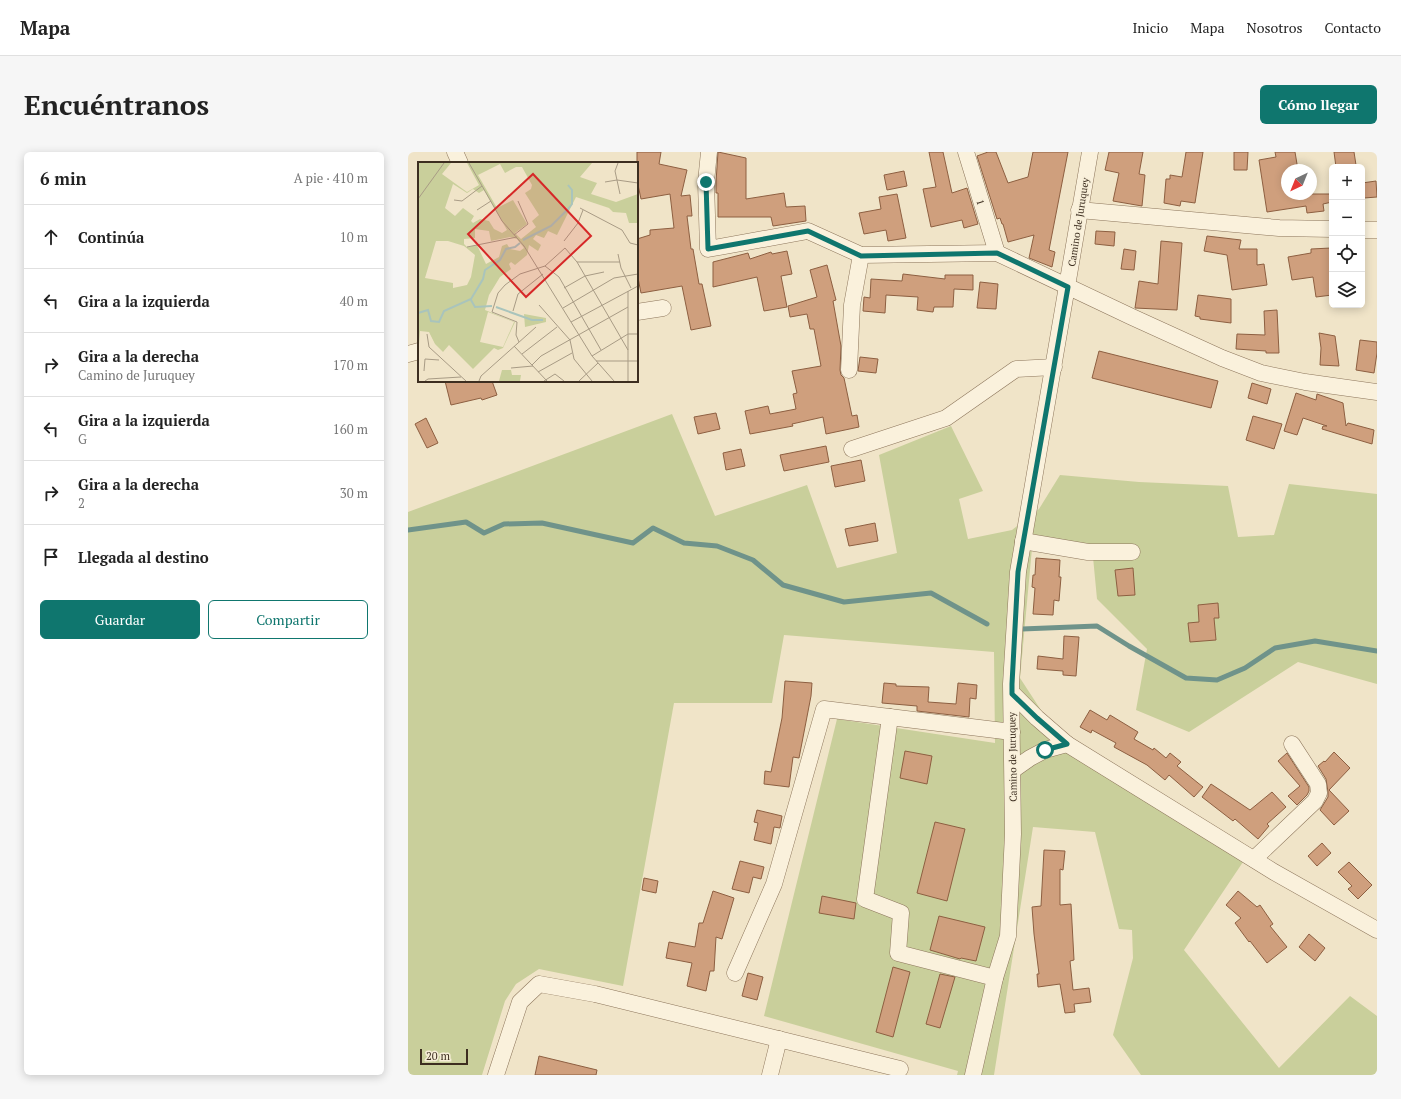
<!DOCTYPE html>
<html lang="es">
<head>
<meta charset="utf-8">
<style>
  :root { --surface:#fff; --page:#f6f6f6; --text:#222; --muted:#767676; --line:#e0e0e0; --accent:#0f766e }
  body { margin:0; font-family:"PT Serif",serif; background:var(--page); color:var(--text) }
  .controls { position:absolute; right:12px; top:12px; display:grid; overflow:hidden; border-radius:6px; box-shadow:0 2px 10px #0003 }
  .controls button { width:36px; height:36px; display:grid; place-items:center; padding:0; border:0; border-bottom:1px solid var(--line); background:var(--surface); color:var(--text); font:20px sans-serif }
  .compass { position:absolute; left:873px; top:12px; width:36px; height:36px; border-radius:50%; background:var(--surface); box-shadow:0 2px 10px #0003; rotate:223deg }
  .scale { position:absolute; left:12px; bottom:10px; width:48px; box-sizing:border-box; padding-left:4px; border:2px solid #3d2e20; border-top:0; font-size:11px; line-height:14px; white-space:nowrap; color:#3d2e20; -webkit-text-stroke:3px #f7eed8; paint-order:stroke }
  .stop { position:absolute; width:12px; height:12px; margin:-9px; border:3px solid #0f766e; border-radius:50%; background:#fff }
  .stop.end { background:#0f766e; border-color:#fff; box-shadow:0 1px 4px #0008 }
  .list { margin:0; padding:0; list-style:none }
  h2 { display:flex; justify-content:space-between; align-items:center; height:52px; margin:0; padding:0 16px; font-size:17px }
  h2 small { font-size:13px; font-weight:400; color:var(--muted) }
  .list li { display:grid; grid-template-columns:26px 1fr auto; gap:12px; align-items:center; box-sizing:border-box; height:64px; padding:0 16px; border-top:1px solid var(--line) }
  .list b { display:block; font-size:15px; white-space:nowrap }
  .list p { margin:0; font-size:13px; white-space:nowrap; color:var(--muted) }
  .list em { font-size:13px; font-style:normal; color:var(--muted) }
  .actions { display:flex; gap:8px; padding:12px 16px }
  .actions a { flex:1; padding:9px 0; border:1px solid var(--accent); border-radius:6px; text-align:center; font-size:14px; color:var(--accent) }
  .actions .main { background:var(--accent); color:#fff }
  .icon { flex:none; width:22px; height:22px; fill:none; stroke:currentColor; stroke-width:2; stroke-linecap:round; stroke-linejoin:round }
  .map { position:relative; flex:none; width:969px; height:923px; overflow:hidden; border-radius:6px }
  header { display:flex; align-items:center; gap:24px; box-sizing:border-box; height:56px; padding:0 20px; background:var(--surface); border-bottom:1px solid var(--line) }
  header strong { font-size:19px }
  nav { display:flex; gap:22px; margin-inline-start:auto; font-size:14px }
  .intro { display:flex; align-items:center; justify-content:space-between; box-sizing:border-box; height:96px; padding:0 24px }
  h1 { margin:0; font-size:28px }
  .button { padding:10px 18px; border-radius:6px; background:var(--accent); color:#fff; font-size:14px; font-weight:700 }
  main { display:flex; gap:24px; padding:0 24px }
  aside { flex:1; background:var(--surface); border-radius:6px; box-shadow:0 2px 10px #0003 }
  .map>svg:first-child { display:block }
</style>
</head>
<body>
<header>
<strong>Mapa</strong>
<nav><a>Inicio</a><a>Mapa</a><a>Nosotros</a><a>Contacto</a></nav>
</header>
<div class="intro"><h1>Encuéntranos</h1><a class="button">Cómo llegar</a></div>
<main>
<aside>
<h2>6 min<small>A pie · 410 m</small></h2>
<ul class="list">
<li><svg class="icon" aria-label="ahead" viewBox="0 0 24 24"><path d="M12 20V5M6 11l6-6 6 6"/></svg><div><b>Continúa</b></div><em>10 m</em></li>
<li><svg class="icon" aria-label="left" viewBox="0 0 24 24"><path d="M17 20v-9H6M10 6l-5 5 5 5"/></svg><div><b>Gira a la izquierda</b></div><em>40 m</em></li>
<li><svg class="icon" aria-label="right" viewBox="0 0 24 24"><path d="M7 20v-9h11M14 6l5 5-5 5"/></svg><div><b>Gira a la derecha</b><p>Camino de Juruquey</p></div><em>170 m</em></li>
<li><svg class="icon" aria-label="left" viewBox="0 0 24 24"><path d="M17 20v-9H6M10 6l-5 5 5 5"/></svg><div><b>Gira a la izquierda</b><p>G</p></div><em>160 m</em></li>
<li><svg class="icon" aria-label="right" viewBox="0 0 24 24"><path d="M7 20v-9h11M14 6l5 5-5 5"/></svg><div><b>Gira a la derecha</b><p>2</p></div><em>30 m</em></li>
<li><svg class="icon" aria-label="arrive" viewBox="0 0 24 24"><path d="M6 21V4h12l-3 4 3 4H6"/></svg><div><b>Llegada al destino</b></div></li>
</ul>
<div class="actions"><a class="main">Guardar</a><a>Compartir</a></div>
</aside>
<div class="map">
<svg width="969" height="923" viewBox="0 0 969 923">
  <rect width="100%" height="100%" fill="#f0e4c8"/>
  <!-- green -->
  <polygon fill="#c9cf9b" points="264,262 307,364 399,333 429,416 489,401 471,303 543,274 575,339 551,347 560,387 604,378 631,357 652,323 731,330 820,334 830,385 866,383 881,332 969,342 969,532 890,510 781,580 728,558 739,497 689,447 685,405 624,396 612,526 659,598 837,707 776,798 871,916 942,844 969,864 969,923 733,923 705,883 725,806 724,778 711,777 687,680 625,675 586,923 549,923 550,919 356,864 429,567 587,591 586,500 376,483 364,551 266,551 215,834 131,817 108,832 97,849 74,923 0,923 0,360"/>
  <g fill="none" stroke-linecap="round" stroke-linejoin="round">
    <!-- stream -->
    <g stroke="#6f938a" stroke-width="5">
      <polyline points="0,378 58,370 76,381 96,372 134,371 225,391 245,376 276,391 309,394 345,408 375,433 436,450 523,441 579,472"/>
      <polyline points="614,477 689,474 721,494 778,526 809,528 837,516 867,496 907,489 969,499"/>
    </g>
  </g>
  <!-- building -->
  <g fill="#cf9f7d" stroke="#8d5f41">
    <polygon points="229,0 253,0 251,12 279,18 273,44 282,43 284,64 279,64 283,97 285,97 291,132 294,132 303,174 283,178 274,134 233,141 229,121 229,87 242,83 242,78 266,76 262,42 233,47 229,28"/>
    <polygon points="310,0 338,6 338,47 376,41 378,55 397,54 398,69 365,74 363,65 310,65 310,41 308,41 308,30"/>
    <polygon points="521,0 535,0 544,41 559,36 570,72 556,76 554,68 523,75 515,37 528,35"/>
    <polygon points="580,0 588,0 600,31 620,25 625,0 660,0 641,98 647,100 644,115 621,106 626,83 600,90 595,72 594,72 592,66 589,67 569,4"/>
    <polygon points="701,0 735,0 731,22 737,23 734,54 705,49 711,21 697,18"/>
    <polygon points="778,0 795,0 787,51 773,49 772,54 756,51 758,27 762,27 762,23 774,25"/>
    <polygon points="826,0 840,0 839,18 826,18"/>
    <polygon points="867,0 887,0 890,18 879,18 879,42 924,42 924,50 915,52 916,59 899,61 898,54 859,60 851,8 868,5"/>
    <polygon points="926,0 946,0 948,13 928,15"/>
    <polygon points="496,19 499,34 479,38 476,23"/>
    <polygon points="968,29 969,45 956,46 954,31"/>
    <polygon points="489,42 498,86 480,89 478,78 456,82 451,61 473,57 471,45"/>
    <polygon points="688,79 707,80 706,94 687,92"/>
    <polygon points="799,84 833,88 831,97 849,97 849,113 856,112 859,133 824,138 819,103 796,99"/>
    <polygon points="753,89 774,91 769,158 727,156 731,129 750,132"/>
    <polygon points="923,96 924,143 908,145 905,125 884,128 880,105 903,101 903,97"/>
    <polygon points="716,97 728,99 726,118 713,117"/>
    <polygon points="379,99 384,122 373,124 379,155 356,159 349,125 305,135 305,110 340,101 342,107 363,100 364,102"/>
    <polygon points="419,113 428,148 425,149 433,194 432,218 433,223 436,226 444,264 449,263 451,275 418,282 415,265 384,272 385,274 342,282 337,259 360,254 362,262 388,257 385,242 389,241 384,219 413,214 406,177 402,177 399,162 382,165 380,154 409,145 402,118"/>
    <polygon points="495,122 537,127 537,123 565,123 565,138 546,137 545,155 526,155 525,160 509,158 510,145 478,143 477,161 455,159 456,145 462,146 463,127 494,129"/>
    <polygon points="572,130 590,132 588,157 569,156"/>
    <polygon points="790,143 823,147 823,171 792,167 792,165 787,164"/>
    <polygon points="869,158 871,201 858,201 858,199 828,197 829,182 857,183 856,159"/>
    <polygon points="911,181 927,184 931,214 912,213 913,196"/>
    <polygon points="952,188 969,190 969,201 966,221 948,218"/>
    <polygon points="691,199 810,229 803,256 684,226"/>
    <polygon points="452,205 470,207 468,221 450,219"/>
    <polygon points="37,229 84,229 89,243 74,248 73,246 43,253"/>
    <polygon points="844,231 863,237 859,252 840,246"/>
    <polygon points="888,241 908,248 909,242 935,251 938,274 940,271 966,278 964,292 914,277 915,274 919,274 895,266 889,283 876,279"/>
    <polygon points="308,261 312,277 290,282 286,265"/>
    <polygon points="845,264 874,272 866,297 838,288"/>
    <polygon points="18,266 30,291 19,296 7,272"/>
    <polygon points="418,294 421,310 376,319 372,303"/>
    <polygon points="333,297 337,314 318,318 315,301"/>
    <polygon points="453,308 457,329 427,335 423,314"/>
    <polygon points="467,371 470,389 441,394 437,377"/>
    <polygon points="628,406 652,408 651,425 653,425 651,449 646,448 645,463 625,462 627,436 624,435 625,423 627,423"/>
    <polygon points="725,416 727,443 710,444 707,418"/>
    <polygon points="810,451 811,466 806,466 808,488 782,490 780,471 791,470 790,453"/>
    <polygon points="656,484 671,485 668,524 655,523 655,519 629,517 630,504 655,507"/>
    <polygon points="377,529 404,531 403,544 391,606 385,605 381,635 356,632 357,619 363,620 374,566"/>
    <polygon points="476,531 488,532 488,534 521,535 520,550 548,552 550,531 569,533 568,547 562,546 561,565 509,559 509,554 474,551"/>
    <polygon points="682,558 699,568 702,563 730,580 726,587 745,598 746,596 758,606 762,601 773,610 769,614 795,635 786,645 761,623 757,628 739,613 706,595 708,591 684,578 683,581 672,575"/>
    <polygon points="497,599 524,604 519,632 492,626"/>
    <polygon points="926,600 942,616 921,638 941,659 926,673 912,658 920,645 920,640 918,627 910,614 916,609 917,610"/>
    <polygon points="879,601 901,635 901,639 899,643 889,653 880,644 892,634 870,609"/>
    <polygon points="803,632 842,658 864,640 878,655 859,672 861,674 850,687 827,667 825,669 794,645"/>
    <polygon points="349,658 374,664 372,676 366,675 363,692 346,688 350,671 346,670"/>
    <polygon points="527,670 557,677 539,749 509,741"/>
    <polygon points="914,691 923,701 909,714 900,704"/>
    <polygon points="636,698 657,699 655,718 652,717 652,753 663,752 666,808 662,809 665,838 681,836 683,850 666,852 667,860 657,861 652,832 630,835 629,822 631,822 626,782 624,755 633,754"/>
    <polygon points="332,709 356,715 353,727 345,725 341,741 324,737"/>
    <polygon points="941,710 964,733 950,747 940,737 944,734 930,720"/>
    <polygon points="236,726 250,729 248,741 234,738"/>
    <polygon points="305,739 326,746 314,787 308,785 306,819 302,819 298,839 279,834 284,811 258,806 261,790 287,795 291,771 295,771"/>
    <polygon points="830,739 849,755 852,753 865,772 862,774 879,795 859,811 842,789 841,790 827,771 833,766 818,753"/>
    <polygon points="414,744 448,751 446,767 411,761"/>
    <polygon points="531,764 577,775 568,809 553,806 552,807 522,798"/>
    <polygon points="901,782 917,796 907,809 891,795"/>
    <polygon points="485,815 502,820 485,885 468,880"/>
    <polygon points="340,821 355,825 349,848 334,844"/>
    <polygon points="532,822 547,825 532,876 518,872"/>
    <polygon points="131,904 189,918 188,923 127,923"/>
  </g>
  <g fill="none" stroke-linecap="round" stroke-linejoin="round">
    <!-- minor casing -->
    <g stroke="#8d765c" stroke-width="17">
      <g id="minor">
        <polyline points="47,0 52,11"/>
        <polyline points="301,0 298,30 300,97 400,79 453,103 589,101 724,165 814,206 853,221 897,230 969,240"/>
        <polyline points="558,0 589,101"/>
        <polyline points="671,58 871,76 924,77"/>
        <polyline points="954,78 969,78"/>
        <polyline points="229,160 255,156"/>
        <polyline points="0,202 11,199"/>
        <polyline points="441,218 444,153 453,103"/>
        <polyline points="444,297 538,266 608,217 646,215"/>
        <polyline points="615,389 680,400 724,400"/>
        <polyline points="604,541 629,566 659,592 866,720 969,778"/>
        <polyline points="482,565 457,747 493,761 490,801 587,826"/>
        <polyline points="605,618 622,606 637,598 659,592"/>
        <polyline points="846,707 907,649 911,641 910,632 884,592"/>
        <polyline points="327,821 366,732 416,557 604,580"/>
        <polyline points="88,923 112,850 131,832 187,842 492,917"/>
        <polyline points="362,923 371,887"/>
        <polyline points="565,923 587,826 600,784 605,682 603,532 610,420 682,0"/>
      </g>
    </g>
    <!-- minor -->
    <use href="#minor" stroke="#faf1dc" stroke-width="16"/>
  </g>
  <g fill="none" stroke-linecap="round" stroke-linejoin="round">
    <!-- route -->
    <polyline stroke="#0f766e" stroke-width="5" points="298,30 300,97 400,79 453,104 589,101 660,135 610,420 604,532 604,542 629,566 659,592 637,598"/>
  </g>
  <g text-anchor="middle" stroke-width="3" stroke-linejoin="round" paint-order="stroke">
    <!-- street labels -->
    <g font-size="10" fill="#3d2e20" stroke="#f7eed8">
      <text transform="translate(573 50) rotate(72)" y="4">1</text>
      <text transform="translate(670 70) rotate(-81)" y="4">Camino de Juruquey</text>
      <text transform="translate(604 605) rotate(-91)" y="4">Camino de Juruquey</text>
    </g>
  </g>
  <!-- overview -->
  <g transform="translate(10 10)">
    <rect width="220" height="220" fill="#f0e4c8"/>
    <path d="M 0,1 L 33,1 L 24,12 L 49,30 L 61,23 L 49,1 L 174,1 L 162,15 L 179,21 L 173,32 L 198,40 L 220,32 L 220,61 L 211,61 L 208,51 L 195,50 L 191,46 L 158,35 L 139,73 L 130,69 L 126,76 L 118,73 L 115,77 L 123,83 L 120,89 L 111,83 L 109,93 L 97,103 L 93,100 L 91,102 L 93,107 L 82,115 L 71,133 L 67,148 L 97,160 L 85,186 L 80,188 L 76,186 L 55,207 L 31,183 L 25,190 L 17,182 L 11,170 L 2,169 L 0,196 ZM 82,2 L 87,11 L 98,5 L 104,5 L 114,23 L 113,27 L 107,31 L 121,53 L 114,59 L 118,65 L 103,77 L 97,71 L 109,62 L 95,38 L 79,46 L 60,13 ZM 35,22 L 49,31 L 55,27 L 61,31 L 66,28 L 89,68 L 84,71 L 76,67 L 71,59 L 62,57 L 55,61 L 53,59 L 56,54 L 45,46 L 37,54 L 27,46 ZM 57,67 L 71,69 L 73,79 L 92,75 L 99,77 L 106,86 L 102,89 L 92,87 L 89,82 L 84,84 L 81,95 L 68,102 L 59,83 L 49,85 L 46,82 L 46,77 L 57,76 ZM 18,79 L 30,79 L 46,84 L 57,93 L 53,115 L 49,123 L 35,126 L 35,121 L 7,116 ZM 70,150 L 96,160 L 85,185 L 62,180 ZM 106,152 L 128,156 L 128,160 L 107,165 ZM 84,208 L 93,208 L 94,213 L 103,213 L 102,219 L 81,219 Z" fill="#c9cf9b" fill-rule="evenodd"/>
    <path fill="none" stroke="#a9c4bc" stroke-width="2" d="M 105,78 L 133,64 L 150,47 L 154,42 L 154,28 L 150,23M 53,138 L 57,145 L 74,144M 78,145 L 114,158 L 125,158M 0,151 L 10,148 L 13,159 L 21,160 L 26,149 L 53,137 L 65,117 L 67,108 L 82,98 L 88,87 L 97,85 L 102,81"/>
    <path fill="none" stroke="#a89b85" stroke-width="1" d="M 51,1 L 84,59 L 106,84 L 174,194 L 196,219M 200,1 L 197,9 L 202,32M 187,20 L 199,18 L 220,21M 0,37 L 26,1M 36,38 L 44,39 L 64,24M 162,46 L 204,68 L 212,81 L 220,83M 59,48 L 73,39M 96,73 L 110,62 L 100,39M 146,79 L 160,61 L 165,48M 49,85 L 99,75M 200,92 L 203,106 L 213,126M 159,100 L 202,100M 127,104 L 141,115 L 183,188M 146,126 L 167,114 L 186,110M 210,129 L 210,219M 121,143 L 152,178 L 156,197 L 174,219M 145,146 L 196,116 L 220,112M 95,149 L 100,132 L 125,112M 153,160 L 220,124M 9,172 L 11,185 L 48,219M 101,180 L 98,173 L 99,160 L 74,150 L 80,131 L 87,123 L 102,112 L 127,104 L 147,86 L 159,100 L 210,188M 96,184 L 129,219M 104,192 L 139,165M 174,194 L 210,172 L 220,172M 178,199 L 220,199M 114,203 L 123,194 L 210,145M 93,206 L 115,204M 6,209 L 7,197 L 21,198M 120,210 L 154,191M 7,219 L 10,217 L 43,215M 61,219 L 63,214 L 118,165M 126,219 L 137,212 L 146,219M 161,219 L 180,201"/>
    <path fill="#d62828" fill-opacity="0.15" stroke="#d62828" stroke-width="2" d="M 115,12 L 173,74 L 108,135 L 50,72 Z"/>
    <rect width="220" height="220" fill="none" stroke="#3d2e20" stroke-width="2"/>
  </g>
</svg>
<div class="controls">
<button>+</button>
<button>−</button>
<button><svg class="icon" aria-label="locate" viewBox="0 0 24 24"><circle cx="12" cy="12" r="6"/><path d="M12 2v4M12 18v4M2 12h4M18 12h4"/></svg></button>
<button><svg class="icon" aria-label="layers" viewBox="0 0 24 24"><path d="M12 4l9 5-9 5-9-5zM3 14l9 5 9-5"/></svg></button>
</div>
<svg class="compass" viewBox="-18 -18 36 36"><path d="M0-13l5 13h-10z" fill="#e53935"/><path d="M0 13l5-13h-10z" fill="#767676"/></svg>
<div class="scale">20 m</div>
<div class="stop" style="left:637px;top:598px"></div>
<div class="stop end" style="left:298px;top:30px"></div>
</div>
</main>
</body>
</html>
